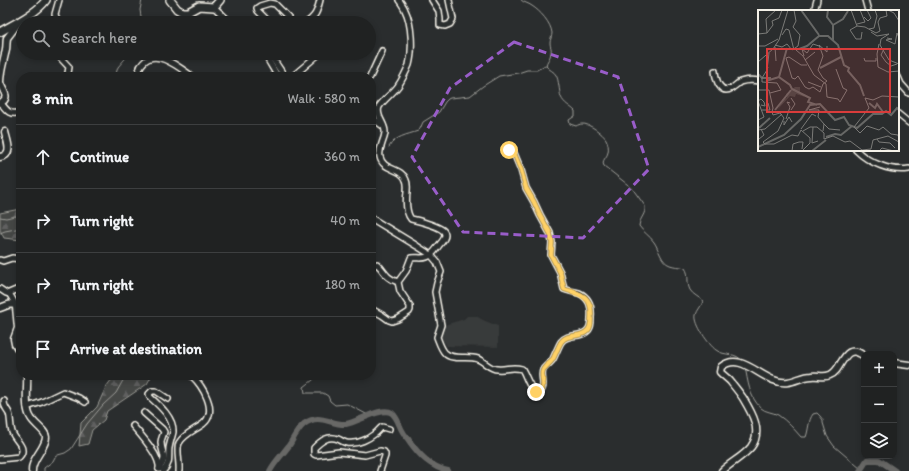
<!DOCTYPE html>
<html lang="en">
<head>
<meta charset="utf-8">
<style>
  :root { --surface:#202222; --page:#2d2f2f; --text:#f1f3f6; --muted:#a2a4a5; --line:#3d3f40 }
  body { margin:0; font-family:Itim,sans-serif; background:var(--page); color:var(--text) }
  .controls { position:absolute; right:12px; bottom:12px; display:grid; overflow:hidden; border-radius:8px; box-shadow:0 2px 6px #0003 }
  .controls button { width:36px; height:36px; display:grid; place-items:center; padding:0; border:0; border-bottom:1px solid var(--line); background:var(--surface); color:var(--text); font:20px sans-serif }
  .stop { position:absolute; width:12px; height:12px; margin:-9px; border:3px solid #ffd166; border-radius:50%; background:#fff }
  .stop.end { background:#ffd166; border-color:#fff; box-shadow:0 1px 4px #0008 }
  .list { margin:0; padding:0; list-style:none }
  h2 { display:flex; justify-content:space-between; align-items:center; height:52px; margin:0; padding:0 16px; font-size:17px }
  h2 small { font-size:13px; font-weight:400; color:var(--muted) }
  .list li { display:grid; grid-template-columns:26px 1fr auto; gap:12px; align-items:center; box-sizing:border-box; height:64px; padding:0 16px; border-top:1px solid var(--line) }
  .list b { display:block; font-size:15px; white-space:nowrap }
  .list em { font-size:13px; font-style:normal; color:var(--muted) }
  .icon { flex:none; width:22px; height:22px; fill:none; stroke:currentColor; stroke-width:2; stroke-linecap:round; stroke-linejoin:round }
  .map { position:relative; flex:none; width:909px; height:471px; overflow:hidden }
  .search { position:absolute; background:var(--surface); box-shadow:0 2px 6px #0003; left:16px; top:16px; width:360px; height:44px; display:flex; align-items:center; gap:10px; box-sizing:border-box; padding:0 14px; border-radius:22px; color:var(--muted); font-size:15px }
  .panel { position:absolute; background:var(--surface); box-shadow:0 2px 6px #0003; left:16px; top:72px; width:360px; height:308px; border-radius:16px }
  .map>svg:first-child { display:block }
</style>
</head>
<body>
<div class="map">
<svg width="909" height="471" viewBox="0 0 909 471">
  <defs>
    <pattern id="forest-firs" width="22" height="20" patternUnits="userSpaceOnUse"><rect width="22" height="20" fill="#444645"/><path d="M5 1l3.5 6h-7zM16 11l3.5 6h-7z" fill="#606160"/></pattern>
  </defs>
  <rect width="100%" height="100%" fill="#2a2d2e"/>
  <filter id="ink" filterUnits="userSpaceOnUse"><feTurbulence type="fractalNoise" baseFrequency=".025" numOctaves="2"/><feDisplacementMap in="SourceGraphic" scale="8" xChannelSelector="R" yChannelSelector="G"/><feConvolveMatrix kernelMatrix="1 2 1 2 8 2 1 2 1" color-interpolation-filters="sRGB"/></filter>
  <g filter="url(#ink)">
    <!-- built -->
    <polygon fill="#373a3a" points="467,316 476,316 483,320 498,326 498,347 447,346 440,336 438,327 464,319"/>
    <!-- forest -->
    <g fill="url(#forest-firs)" stroke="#9c9c96">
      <polygon points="21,209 21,240 4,238 0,230 0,213 15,210"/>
      <polygon points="115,375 123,375 130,378 134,375 152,375 147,384 107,411 104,420 92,430 88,444 79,446 81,423 97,407 106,387"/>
    </g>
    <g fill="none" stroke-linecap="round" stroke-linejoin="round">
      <!-- stream -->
      <g stroke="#9f9f9a" stroke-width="1">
        <polyline points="142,0 140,10 142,23"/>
        <path d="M 521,0 C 524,3 528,3 532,6 C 540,11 551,23 552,33 C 552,36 550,40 550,43 C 550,46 552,49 551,52 C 551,58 546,61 546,66 C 549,70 554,71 556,75 C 559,80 559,91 561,97 C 564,104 570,106 575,111 L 575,116 L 569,120 L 570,124 L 576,126 C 578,125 580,124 582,124 C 589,123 603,134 606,139 C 608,143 609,148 608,152 C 607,158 601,160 604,166 L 632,188 L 645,206 C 646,215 640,217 639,226 C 643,232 650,236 654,242 C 659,249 661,262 670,265 C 675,267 680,266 685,268 C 690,275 686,282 690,290 C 693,295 699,297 703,301 C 702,306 697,310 696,315 C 694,324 709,345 716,350 C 725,357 736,351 743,362"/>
        <polyline points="115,77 118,67 130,53"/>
        <path d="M 389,147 C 395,136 407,135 418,131 L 420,129 L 423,122 L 439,112 L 445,102 L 448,99 L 450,98 L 470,96 L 483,86 L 499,76 L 518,73 L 527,70 L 537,70 L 545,65"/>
        <polyline points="0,217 6,218 15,216 21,217"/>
        <polyline points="0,233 5,231 21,228"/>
        <path d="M 745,367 C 748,381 749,397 761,408 C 765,412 773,412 778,415 C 787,421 794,429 801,437 L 806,437 C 809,429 808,421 813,414 L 817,413 L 820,416 L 823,420 L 823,423 L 827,436 L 834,446 L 861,469"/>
        <polyline points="317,375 313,380 304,387 305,393 323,393 328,396 330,401 335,405 347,404 370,416"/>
        <polyline points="44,471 44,468 53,461 55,457 58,455 65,453 71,449 87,424 103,405 116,393 126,375"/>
      </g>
      <!-- river -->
      <g stroke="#676866" stroke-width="6">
        <path d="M 270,471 C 275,461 284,453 290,444 C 294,437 298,429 304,424 C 320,412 330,425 346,424 C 358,422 382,406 392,413 C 398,418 399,426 403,432 C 405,436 408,438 410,442 C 420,456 431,467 448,471"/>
        <polyline points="860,471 867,460 879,460 895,471"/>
      </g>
      <!-- minor casing -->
      <g stroke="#f4f1e8" stroke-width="8">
        <g id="minor">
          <polyline points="432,0 439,11 440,19 440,25 445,26 450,24 453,19 449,0"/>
          <polyline points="865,0 868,11"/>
          <polyline points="214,7 231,23"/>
          <polyline points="814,11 817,0"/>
          <polyline points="58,23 55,14 59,0"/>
          <polyline points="270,23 258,11 257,8 260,6 270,3 275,4 288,17 288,23"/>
          <path d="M 306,23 C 316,16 317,12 320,0"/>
          <polyline points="56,53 69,67 68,73 66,77"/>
          <polyline points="264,53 278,77"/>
          <polyline points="270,53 273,59 285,77"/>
          <path d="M 715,71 C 716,80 720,95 732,88 C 735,86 737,84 740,82 C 746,80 753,80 759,81"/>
          <path d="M 141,77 C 138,72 139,67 143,63 C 156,47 181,69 193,77"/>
          <polyline points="292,77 320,53"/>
          <polyline points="370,77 382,51"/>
          <polyline points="898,77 901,84 909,93"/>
          <path d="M 1,103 C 7,111 10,116 21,112"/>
          <polyline points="898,114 909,123"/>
          <polyline points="371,117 383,126"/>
          <path d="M 856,150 C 869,163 891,172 909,169"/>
          <path d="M 371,218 L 417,246 L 431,255 L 437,262 L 441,272 L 437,283 L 435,292 L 441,325 L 437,337 C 439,342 441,349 445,353 C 452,361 468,355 478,359 C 485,362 490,369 497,369 C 507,370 511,366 522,369 C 527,377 528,387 536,392 L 541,391 C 546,384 540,377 543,370 C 545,366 551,363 553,359 C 556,353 558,347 561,342 C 568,333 578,338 586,332 C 591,329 591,323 591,318 C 592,307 590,298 579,293 C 574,292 569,291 564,289 L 560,272 L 551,255 L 552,242 L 550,233 L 540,215 L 534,202 L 526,188 L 521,170 L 514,153 L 509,150"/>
          <polyline points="0,260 3,261 12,258 21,259"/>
          <path d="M 371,266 L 377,264 C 386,272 384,277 398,282"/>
          <polyline points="0,289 6,293 9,294"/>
          <polyline points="16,305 9,293 21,288"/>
          <path d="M 371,309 L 382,315 L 389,320 L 392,321 L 398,319 L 409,312 L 410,310 L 410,306 L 400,291 L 398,282 L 406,271 L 411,258 C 416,257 422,259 427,257 C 433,255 436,249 440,244 C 452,231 440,228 429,224 C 423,222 417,220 411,219 C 406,213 406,200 407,192 C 407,188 408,184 406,180 C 401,167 383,171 380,157 C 378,148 384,142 385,133 C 386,124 375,116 379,107 C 382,101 393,93 398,86 C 402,80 406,72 409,65 C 413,50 412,24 405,10 C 404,7 401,3 399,0"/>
          <polyline points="27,407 42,402 63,392 79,398 85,402"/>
          <path d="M 144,413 L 162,429 L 164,432 C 163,436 161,439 161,442 C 161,455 169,455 159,469"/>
          <path d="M 133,426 C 141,435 161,457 159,469"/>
          <path d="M 0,459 L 19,457 C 28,448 15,441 12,432 C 10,426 11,419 9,413 C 6,407 4,408 4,401"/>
          <path d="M 163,471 C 171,463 168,457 169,448 C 170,442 172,437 173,432 C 174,418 159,405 150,397 L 149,394 L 152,391 L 156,391 L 168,399"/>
          <path d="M 179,471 C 180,463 176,450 179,443 C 184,434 195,430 203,424 C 219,411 202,385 191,375"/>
          <path d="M 380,471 L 385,456 L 385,454 L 384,452 L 380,451 L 365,455 L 339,452 L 316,455 L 314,454 L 314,448 C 321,441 328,435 338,439 C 344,442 346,444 353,443 C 359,443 368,439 373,435 C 377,433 379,429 382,427 L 389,429"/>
        </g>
      </g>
      <!-- major casing -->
      <g stroke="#f4f1e8" stroke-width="9">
        <g id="major">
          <path d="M 0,103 C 12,97 1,90 0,82 C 0,73 3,63 5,54 C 7,49 6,43 7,38 L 20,21"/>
          <path d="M 0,157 C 14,155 7,141 5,132"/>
          <polyline points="0,308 8,305 14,304 16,307 18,328 14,339 15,344 21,354"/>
          <polyline points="894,363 909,365"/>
          <path d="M 27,375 C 28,387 24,408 31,418 C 34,424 46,431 46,437 C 46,448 31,459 32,471"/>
          <path d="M 722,471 C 731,462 743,457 751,447 C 763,431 752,413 743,398 C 739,392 734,386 730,381 C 727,378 723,375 720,372 L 721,367 C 743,349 764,386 788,382 C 796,381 803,376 812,376 C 818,375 824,378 830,375 C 843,371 843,340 864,356"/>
        </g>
      </g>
      <!-- highway casing -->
      <g stroke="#f4f1e8" stroke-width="10">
        <g id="highway">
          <polyline points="170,0 177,9 182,12 188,12 199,6 214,7 220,0"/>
          <path d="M 0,32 C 14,24 37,13 46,0"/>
        </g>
      </g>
      <!-- minor -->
      <use href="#minor" stroke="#2a2d2e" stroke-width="5"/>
      <!-- major -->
      <use href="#major" stroke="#2a2d2e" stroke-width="6"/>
      <!-- highway -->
      <use href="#highway" stroke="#2a2d2e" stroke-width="7"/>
    </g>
  </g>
  <g fill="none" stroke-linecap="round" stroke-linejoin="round" filter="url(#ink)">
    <!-- route -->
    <path stroke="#ffd166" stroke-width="5" d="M 509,150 L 514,153 L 521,170 L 526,188 L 534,202 L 540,215 L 550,233 L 552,242 L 551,255 L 560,272 L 564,289 C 568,291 572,291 576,293 C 589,297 592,305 591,318 C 591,323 591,329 586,332 C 578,338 568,333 561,342 C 558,347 556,353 553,359 C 551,363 545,366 543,370 C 540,377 546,384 541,391 L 536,392"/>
  </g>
  <!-- marked area -->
  <path fill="none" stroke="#995dc9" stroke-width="3" stroke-dasharray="8 5" stroke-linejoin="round" d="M 514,42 L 618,77 L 649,169 L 583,238 L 463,232 L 412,157 L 450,88 Z"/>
  <!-- overview -->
  <g transform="translate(758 10)">
    <rect width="141" height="141" fill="#2a2d2e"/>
    <path d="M 37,77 L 42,77 L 42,82 L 47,87 L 38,84 L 37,87 L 32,86 L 20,99 L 25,89 L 29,88 L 28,84 Z" fill="#444645"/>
    <path fill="none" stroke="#676866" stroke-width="2" d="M 43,0 L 61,25M 70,0 L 69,7 L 75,15 L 75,30M 75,15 L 85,9 L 90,1M 29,38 L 21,67 L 32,75 L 34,79 L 52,88 L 50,92 L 59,95M 41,39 L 49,36 L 61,26 L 70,26 L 80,35 L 86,55 L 91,58 L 90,61 L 102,75 L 106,86M 62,58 L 83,47M 0,64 L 4,68 L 13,68M 8,71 L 21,67M 111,93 L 117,98 L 119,94 L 125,102M 17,100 L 33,80M 1,118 L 12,108M 68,127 L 77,124 L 83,125 L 94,116M 0,137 L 26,125 L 43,109 L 52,95 L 62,94 L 77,110 L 86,107 L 91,115 L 99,118 L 115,104 L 124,104 L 128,101 L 133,105 L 139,98 L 141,100M 54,141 L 68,130"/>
    <path fill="none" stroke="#7b7b78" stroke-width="1" d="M 93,0 L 99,16 L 107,17 L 118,23 L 122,21 L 120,12 L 122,8 L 129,6 L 128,0M 130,0 L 136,3 L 141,11M 106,7 L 110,11 L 113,8 L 109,0M 99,14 L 107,12 L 102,0M 99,16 L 92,20 L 98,29 L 103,29 L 104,22M 111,19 L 116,18 L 119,6 L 117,0M 113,22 L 119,26 L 131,24 L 123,29 L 122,35 L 131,50 L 141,54M 9,23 L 15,15 L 14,11 L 21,8 L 24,0M 0,24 L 9,23 L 8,9 L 18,0M 24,25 L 28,19 L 31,20 L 36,40M 129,28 L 134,29 L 128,30 L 137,34 L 139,23 L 141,28M 121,34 L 119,44 L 120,57 L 130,62 L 141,61M 17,35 L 24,37 L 29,34 L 34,40 L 40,36 L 42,25 L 35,17 L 38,11 L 36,0M 0,36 L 7,36 L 20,29M 17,37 L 18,51M 126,39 L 123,45 L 128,52 L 133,56 L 139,54M 38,40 L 45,46 L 56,65 L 68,74 L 69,87 L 80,89 L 82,92 L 89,80 L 85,78 L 78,59M 46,46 L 44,39 L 49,43 L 55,34 L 61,36M 106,48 L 107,51 L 118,51 L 118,48M 47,50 L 57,42M 0,52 L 15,39 L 21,30 L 30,0M 49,55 L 43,55 L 31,47 L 28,48 L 34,68 L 37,69 L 40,66 L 47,77 L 51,79 L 55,77 L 62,82 L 65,74 L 69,71 L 65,68 L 60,60 L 65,46 L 61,35 L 69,42 L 69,36M 10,57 L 9,60 L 11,43M 9,60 L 4,68 L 4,72 L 19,73 L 23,80 L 12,83M 50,72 L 63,77M 0,80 L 11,80 L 15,98 L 14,102 L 15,105 L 22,103 L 26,108 L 20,121 L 5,132 L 7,134M 141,87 L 124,86 L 115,90 L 107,88 L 111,98 L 96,117 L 102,123 L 109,116 L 121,120 L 125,117 L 133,124 L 140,125 L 141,129M 33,88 L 37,94 L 33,100M 0,91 L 6,107 L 0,110M 0,91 L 3,89 L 6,92 L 7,96 L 3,95M 62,97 L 51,100 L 61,100 L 60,107 L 66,114 L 65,121M 4,100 L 12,100 L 10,93M 28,109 L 32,97 L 29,92 L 32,93M 26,111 L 26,115 L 31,107 L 34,112M 66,114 L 71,119 L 82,120M 55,117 L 54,133 L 60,131M 43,119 L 54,104 L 58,106M 0,120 L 7,119 L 24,104M 45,121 L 52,117 L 59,117 L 66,123 L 66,129 L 75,126 L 87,132 L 92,131 L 104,140 L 113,139 L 115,130 L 130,126 L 141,132M 1,129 L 6,125 L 3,119M 119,129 L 121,132 L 132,133 L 137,138M 7,134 L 16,134 L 34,125 L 40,126 L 43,120 L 52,128 L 52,133 L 44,141M 34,141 L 35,134 L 41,132 L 45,132 L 44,139M 121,141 L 124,138 L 136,141"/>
    <path fill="#d93c3b" fill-opacity="0.15" stroke="#d93c3b" stroke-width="2" d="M 9,39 L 132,39 L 132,102 L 9,102 Z"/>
    <rect width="141" height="141" fill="none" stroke="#f4f1e8" stroke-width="2"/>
  </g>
</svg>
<div class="controls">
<button>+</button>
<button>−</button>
<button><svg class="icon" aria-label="layers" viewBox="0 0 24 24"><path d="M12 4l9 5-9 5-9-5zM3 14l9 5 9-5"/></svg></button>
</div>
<div class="stop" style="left:509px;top:150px"></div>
<div class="stop end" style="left:536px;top:392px"></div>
<div class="search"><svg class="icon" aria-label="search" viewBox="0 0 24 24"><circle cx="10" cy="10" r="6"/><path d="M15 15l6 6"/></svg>Search here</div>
<section class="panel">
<h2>8 min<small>Walk · 580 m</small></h2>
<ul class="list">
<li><svg class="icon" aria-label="ahead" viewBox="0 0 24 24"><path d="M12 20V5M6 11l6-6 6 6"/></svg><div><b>Continue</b></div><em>360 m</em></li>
<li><svg class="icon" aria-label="right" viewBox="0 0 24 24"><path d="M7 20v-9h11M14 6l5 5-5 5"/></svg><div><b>Turn right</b></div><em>40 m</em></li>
<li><svg class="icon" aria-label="right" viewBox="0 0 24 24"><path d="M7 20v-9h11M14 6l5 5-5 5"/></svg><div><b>Turn right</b></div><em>180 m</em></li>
<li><svg class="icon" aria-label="arrive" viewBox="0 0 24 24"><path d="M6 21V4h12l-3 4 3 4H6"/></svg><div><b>Arrive at destination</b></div></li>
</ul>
</section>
</div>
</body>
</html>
